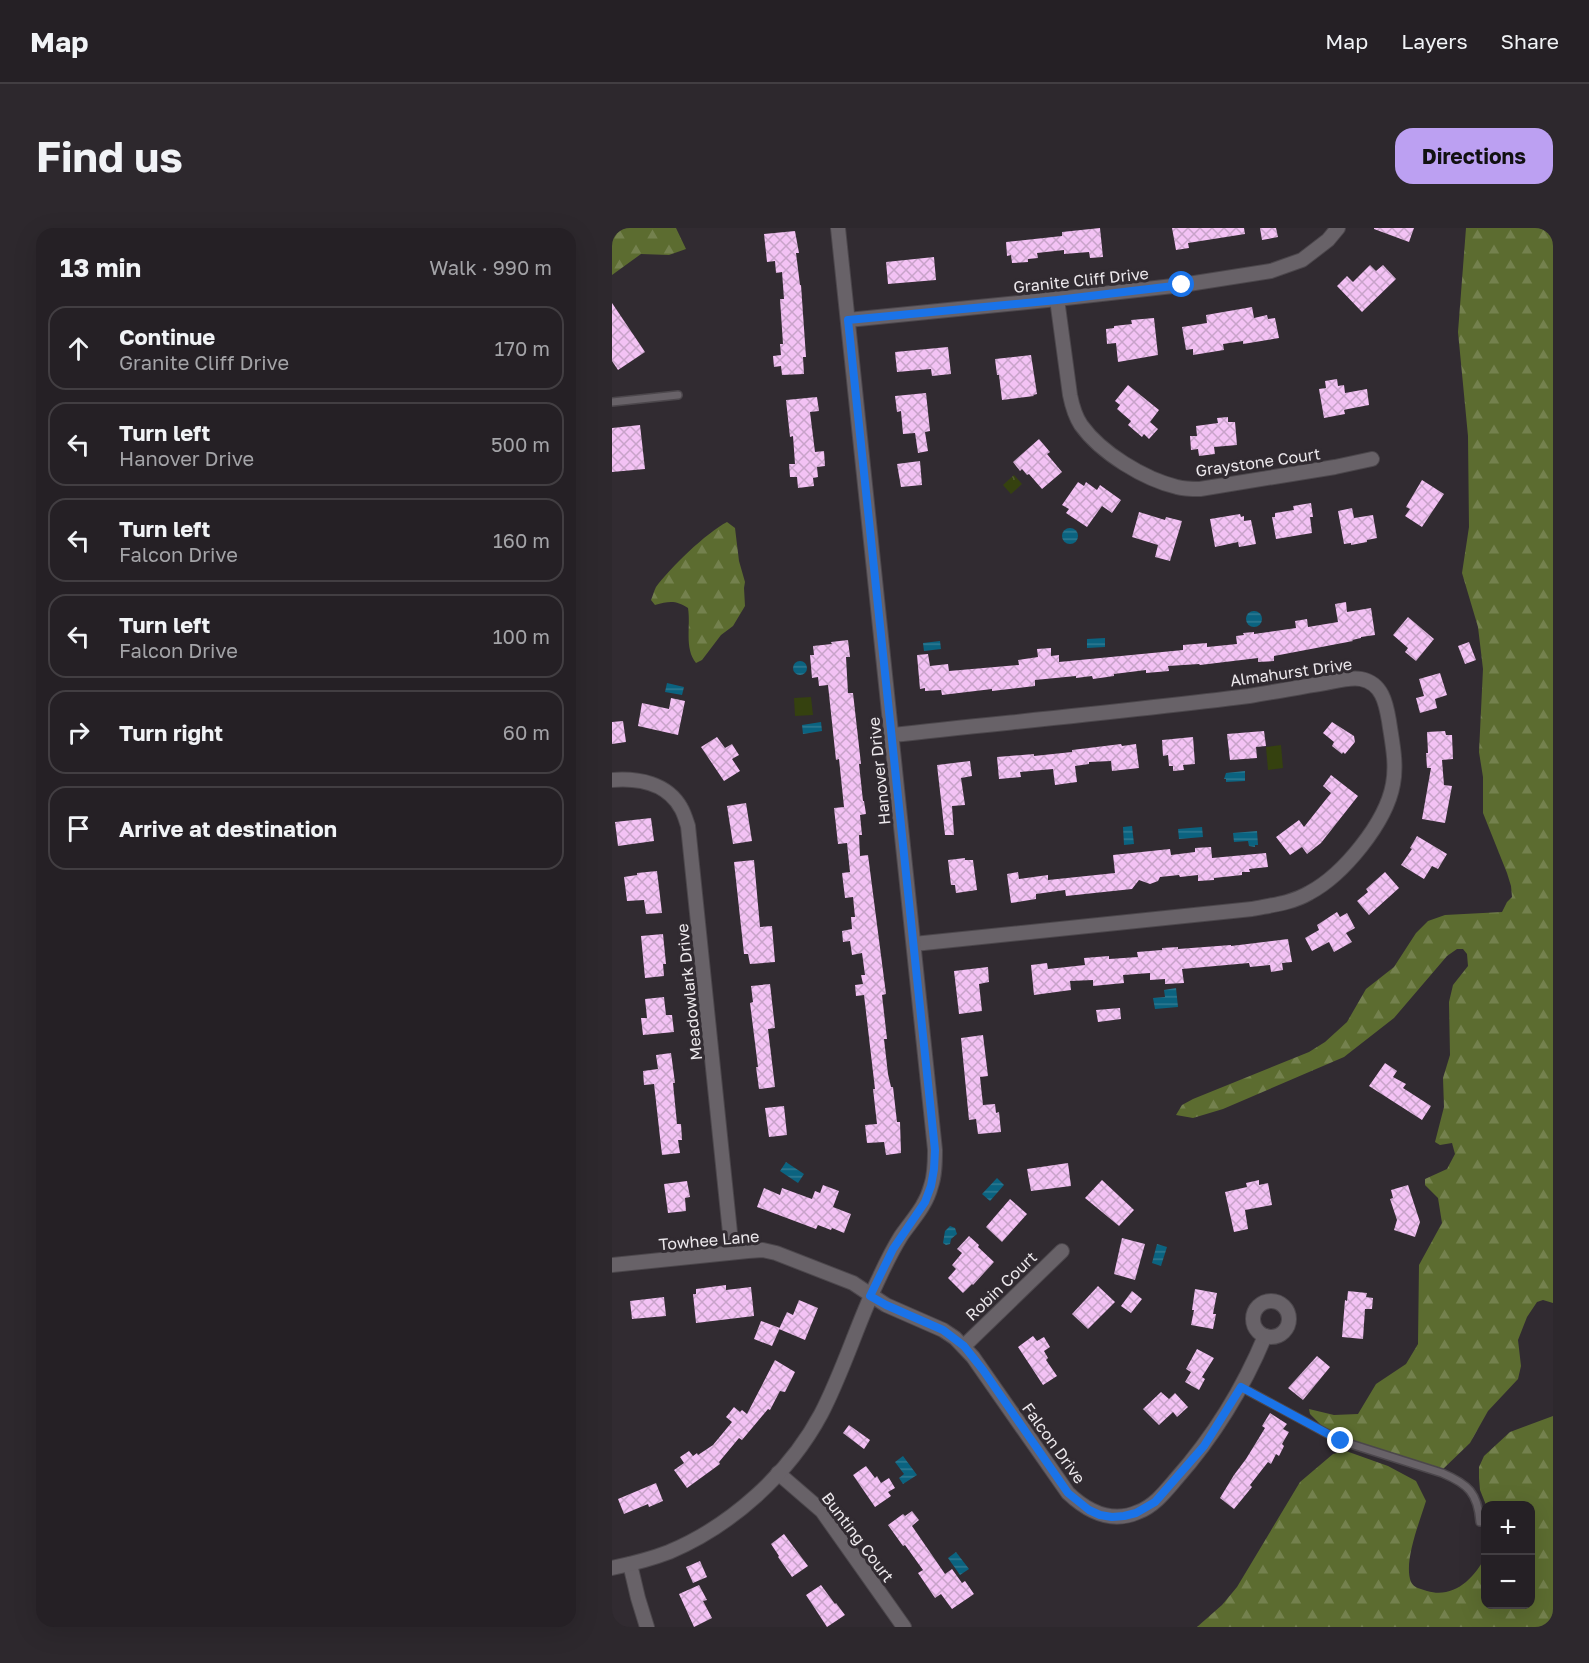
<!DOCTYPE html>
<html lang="en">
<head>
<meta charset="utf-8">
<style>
  :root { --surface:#252025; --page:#2d282d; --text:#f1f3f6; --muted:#a3a3a7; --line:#423e42; --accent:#bca0f2 }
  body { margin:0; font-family:"Golos Text",sans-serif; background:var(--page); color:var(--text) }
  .controls { position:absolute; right:18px; bottom:18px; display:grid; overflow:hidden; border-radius:12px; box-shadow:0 6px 24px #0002 }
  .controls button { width:54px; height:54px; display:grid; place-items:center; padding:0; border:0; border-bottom:2px solid var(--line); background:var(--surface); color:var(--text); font:30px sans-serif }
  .stop { position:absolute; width:18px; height:18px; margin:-14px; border:4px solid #1a73e8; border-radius:50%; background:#fff }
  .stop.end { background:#1a73e8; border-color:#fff; box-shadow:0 2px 6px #0008 }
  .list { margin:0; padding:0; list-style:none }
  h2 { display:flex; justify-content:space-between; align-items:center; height:78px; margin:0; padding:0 24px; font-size:26px }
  h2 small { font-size:20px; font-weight:400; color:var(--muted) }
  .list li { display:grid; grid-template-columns:39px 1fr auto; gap:18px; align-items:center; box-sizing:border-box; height:84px; margin:0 12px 12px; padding:0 12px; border:2px solid var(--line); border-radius:18px }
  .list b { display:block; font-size:22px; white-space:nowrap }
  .list p { margin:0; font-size:20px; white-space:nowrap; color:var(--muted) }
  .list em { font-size:20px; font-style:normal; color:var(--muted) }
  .icon { flex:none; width:33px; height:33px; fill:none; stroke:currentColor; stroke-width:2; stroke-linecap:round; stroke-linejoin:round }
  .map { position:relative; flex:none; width:941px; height:1399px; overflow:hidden; border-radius:18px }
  header { display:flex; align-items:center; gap:36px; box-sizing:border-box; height:84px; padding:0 30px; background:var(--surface); border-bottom:2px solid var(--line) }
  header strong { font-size:28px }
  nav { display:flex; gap:33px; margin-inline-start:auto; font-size:21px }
  .intro { display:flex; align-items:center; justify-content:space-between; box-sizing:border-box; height:144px; padding:0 36px }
  h1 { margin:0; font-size:42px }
  .button { padding:15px 27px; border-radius:18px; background:var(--accent); color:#111; font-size:21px; font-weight:700 }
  main { display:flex; gap:36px; padding:0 36px }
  aside { flex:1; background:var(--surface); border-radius:18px; box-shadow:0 6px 24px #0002 }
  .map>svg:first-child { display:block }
</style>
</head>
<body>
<header>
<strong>Map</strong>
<nav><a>Map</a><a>Layers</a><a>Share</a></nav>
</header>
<div class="intro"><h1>Find us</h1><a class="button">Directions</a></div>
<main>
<aside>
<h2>13 min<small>Walk · 990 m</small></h2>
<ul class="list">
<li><svg class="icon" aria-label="ahead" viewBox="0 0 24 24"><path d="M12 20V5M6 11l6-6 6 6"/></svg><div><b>Continue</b><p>Granite Cliff Drive</p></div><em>170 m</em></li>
<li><svg class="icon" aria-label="left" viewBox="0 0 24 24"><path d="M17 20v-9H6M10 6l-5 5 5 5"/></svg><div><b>Turn left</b><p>Hanover Drive</p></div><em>500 m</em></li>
<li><svg class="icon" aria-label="left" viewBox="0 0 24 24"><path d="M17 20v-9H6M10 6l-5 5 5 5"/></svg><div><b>Turn left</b><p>Falcon Drive</p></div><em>160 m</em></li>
<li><svg class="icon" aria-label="left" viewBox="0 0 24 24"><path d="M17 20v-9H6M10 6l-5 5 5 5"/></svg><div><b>Turn left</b><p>Falcon Drive</p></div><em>100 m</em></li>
<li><svg class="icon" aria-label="right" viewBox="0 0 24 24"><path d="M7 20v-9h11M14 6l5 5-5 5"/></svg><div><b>Turn right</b></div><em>60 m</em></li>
<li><svg class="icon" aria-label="arrive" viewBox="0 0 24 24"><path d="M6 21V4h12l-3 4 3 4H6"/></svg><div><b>Arrive at destination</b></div></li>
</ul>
</aside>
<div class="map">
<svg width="941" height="1399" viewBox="0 0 941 1399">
  <defs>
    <pattern id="forest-firs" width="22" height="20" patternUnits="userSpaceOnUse" patternTransform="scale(1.5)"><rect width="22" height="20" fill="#5c6c30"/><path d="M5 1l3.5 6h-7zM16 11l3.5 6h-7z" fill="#74814e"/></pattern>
    <pattern id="park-crowns" width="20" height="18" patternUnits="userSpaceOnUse" patternTransform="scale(1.5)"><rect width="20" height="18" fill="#35410f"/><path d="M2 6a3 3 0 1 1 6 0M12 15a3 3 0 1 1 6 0" fill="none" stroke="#525c32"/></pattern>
    <pattern id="water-rules" width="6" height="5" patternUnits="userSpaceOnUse" patternTransform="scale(1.5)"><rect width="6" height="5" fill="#0b6380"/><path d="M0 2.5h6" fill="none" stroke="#2f7992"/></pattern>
    <pattern id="building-cross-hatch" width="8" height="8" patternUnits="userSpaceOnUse" patternTransform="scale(1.5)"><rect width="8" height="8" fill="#f3c2f4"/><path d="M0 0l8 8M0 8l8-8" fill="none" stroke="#c8a3c9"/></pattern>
  </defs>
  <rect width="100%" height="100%" fill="#312b31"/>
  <!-- grass -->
  <g fill="#35410f">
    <polygon points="199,469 201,487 183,488 182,470"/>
    <polygon points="669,517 671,540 656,542 654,519"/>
  </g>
  <!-- forest -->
  <g fill="url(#forest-firs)">
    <polygon points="0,0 64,0 74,21 57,27 29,26 0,47"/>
    <polygon points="854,0 941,0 941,1075 931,1072 925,1074 915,1089 906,1112 909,1138 906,1151 876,1183 858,1215 831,1241 783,1230 739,1213 711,1199 698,1186 697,1181 722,1187 746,1186 764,1156 794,1136 806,1116 807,1037 830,995 826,970 813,957 813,951 835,941 843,926 840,915 828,917 823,914 832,879 831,850 838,827 837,774 841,757 856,738 855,726 851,721 845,721 835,728 782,790 732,829 611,881 581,890 564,887 570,877 581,871 697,824 713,814 735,794 754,761 782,739 804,705 816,693 833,687 890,684 895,674 900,669 899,658 895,645 871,585 871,549 867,524 871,441 866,399 850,345 857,299 856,208 846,104"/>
    <path d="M 115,294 L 123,300 L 127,333 L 133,354 L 132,360 L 133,378 L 121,398 L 109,407 L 90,432 L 84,435 C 72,420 79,398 76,380 C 64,372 57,373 43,377 L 39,372 C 41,367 42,363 44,359 C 58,340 94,305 115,294 Z"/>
    <path d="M 941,1188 L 941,1399 L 585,1399 L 610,1377 L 625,1359 L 688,1254 L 721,1226 L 734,1223 L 776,1238 L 804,1253 L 814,1273 C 808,1293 791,1334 799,1354 C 802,1360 809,1361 815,1363 C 841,1371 862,1351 873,1329 L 873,1376 L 918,1376 L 918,1278 L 874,1277 L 868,1262 L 867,1250 L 867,1239 L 872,1228 L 898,1204 Z"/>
  </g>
  <!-- park -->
  <polygon fill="url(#park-crowns)" points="402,247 410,256 399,266 391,257"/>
  <!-- water -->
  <g fill="url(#water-rules)">
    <circle cx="458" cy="308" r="8"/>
    <circle cx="642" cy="391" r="8"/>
    <polygon points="493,410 493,419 475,420 475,411"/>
    <polygon points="328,413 329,421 312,423 311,415"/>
    <circle cx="188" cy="440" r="7"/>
    <polygon points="55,455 72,459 70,467 53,464"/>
    <polygon points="209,494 210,503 191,506 190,497"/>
    <polygon points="633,543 633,553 614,554 614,551 612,551 614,545"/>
    <polygon points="520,598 522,616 512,617 511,599"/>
    <polygon points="590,599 591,609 567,611 566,601"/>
    <polygon points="645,603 646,617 643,617 643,619 637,618 636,613 622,614 621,605"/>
    <polygon points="564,760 566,779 543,781 541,770 553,769 552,762"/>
    <polygon points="174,934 192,946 186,955 168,943"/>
    <polygon points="385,950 392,957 378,973 370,966"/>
    <polygon points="338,998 343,1000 345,1006 339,1011 338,1016 334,1017 331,1015 333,1003"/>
    <polygon points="545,1016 555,1019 549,1038 540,1035"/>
    <polygon points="291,1228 305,1247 291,1256 287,1250 292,1246 283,1234"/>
    <polygon points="344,1324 357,1341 348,1347 336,1330"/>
  </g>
  <!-- building -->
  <g fill="url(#building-cross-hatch)">
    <polygon points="488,0 491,29 478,30 477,24 452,26 452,22 425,25 426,30 416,31 416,34 400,35 399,27 395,28 394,14 450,8 450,4"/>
    <polygon points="560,0 632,0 633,6 576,15 577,20 564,22"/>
    <polygon points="648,0 664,0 666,9 650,12"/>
    <polygon points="762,0 802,0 797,14 762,1"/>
    <polygon points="183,3 187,25 184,25 188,57 189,57 194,129 191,129 192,146 170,147 169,138 162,139 161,128 169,127 168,116 171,116 168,71 172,71 170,44 164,45 163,33 155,34 152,6"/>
    <polygon points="322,29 324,52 276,56 274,34"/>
    <polygon points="758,37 764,43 771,37 784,51 750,84 725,58 735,48 741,54"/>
    <polygon points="0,75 33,124 6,142 0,133"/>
    <polygon points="640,79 642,90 655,87 656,91 663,90 667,110 631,116 631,113 611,116 612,122 581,127 581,121 574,122 570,99 595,95 594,87"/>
    <polygon points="542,90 546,127 506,134 504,115 495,116 494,101 502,100 502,98 520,96 519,92"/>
    <polygon points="336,119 339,146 320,148 319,141 285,144 283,124"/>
    <polygon points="419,127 425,166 421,167 422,168 390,172 387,147 385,147 383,131"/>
    <polygon points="725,151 726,158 732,157 733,165 755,161 757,177 736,181 732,182 733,186 712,190 707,161 714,160 713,153"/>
    <polygon points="516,157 547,182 538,194 546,201 537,211 532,206 530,209 516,197 519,193 505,181 508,177 503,173"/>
    <polygon points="314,165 318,203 313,204 316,223 306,225 303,205 291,206 289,183 285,184 283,168"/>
    <polygon points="205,169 207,183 198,184 203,224 212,223 213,238 205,239 206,249 201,250 202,258 186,260 185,249 178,249 177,236 183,236 181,208 178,209 174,172"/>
    <polygon points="616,189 616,194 623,194 625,217 602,219 603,226 587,228 586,221 579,222 578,208 585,208 584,198 606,195 605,190"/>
    <polygon points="28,197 33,241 0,244 0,200"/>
    <polygon points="427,211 438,224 435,226 450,244 430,261 417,246 415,247 410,241 408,243 401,234"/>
    <polygon points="308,233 310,257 289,259 285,236"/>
    <polygon points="810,252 832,266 810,299 793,288 798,281 794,279"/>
    <polygon points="466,254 472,258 474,254 485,262 488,257 509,272 500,285 490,278 475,299 454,285 457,281 450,277"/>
    <polygon points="699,275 701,289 698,289 700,305 664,311 660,289 663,289 663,285 682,282 681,278"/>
    <polygon points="740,280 742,290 761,287 765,310 755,312 755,314 739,317 739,315 732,316 726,283"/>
    <polygon points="527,284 553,292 554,289 570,293 558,333 543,329 546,317 520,309"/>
    <polygon points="628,286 629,289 632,288 632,293 639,292 644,316 627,319 626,314 603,319 598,291"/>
    <polygon points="734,374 735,384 759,380 763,407 749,409 749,410 740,412 741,413 662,428 662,433 646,434 646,430 588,437 587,436 556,438 557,443 534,445 534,442 502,446 502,448 481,451 480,448 464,450 464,448 423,452 423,458 380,463 380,461 330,467 329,462 313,463 313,460 308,461 305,427 316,426 318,438 336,436 337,443 407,437 406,432 426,429 425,421 439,420 439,428 447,427 447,434 571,422 571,417 595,415 595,419 625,416 624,408 632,407 631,405 642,404 642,406 684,400 683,393 695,391 696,399 726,394 723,376"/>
    <polygon points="796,389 822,411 804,433 793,424 796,420 781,407"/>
    <polygon points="236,412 238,429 234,429 236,465 241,465 249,536 247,536 251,573 252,573 254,586 248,587 250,607 247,607 248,628 256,627 274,766 270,767 275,811 272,811 276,846 279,859 281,859 285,894 288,894 289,925 274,927 272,914 255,915 253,897 265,896 261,861 263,861 252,767 244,768 243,757 251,756 249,747 253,747 250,725 240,727 238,713 231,714 230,703 240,701 239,689 243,689 241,669 233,670 230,645 238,644 235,615 226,616 222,580 232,579 227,531 224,532 216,457 207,458 206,449 200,450 198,427 202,427 201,418 220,416 219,414"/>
    <polygon points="857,414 864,432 853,436 846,418"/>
    <polygon points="828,445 835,467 823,471 825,480 808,485 804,470 812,468 807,451"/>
    <polygon points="59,470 73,473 66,507 26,498 30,475 57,481"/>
    <polygon points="11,493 14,514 0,516 0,494"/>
    <polygon points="720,494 742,508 743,514 733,526 731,524 730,526 720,518 722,514 711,505"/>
    <polygon points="652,503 654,518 644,519 645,530 618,532 615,506"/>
    <polygon points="833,503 834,507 840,507 841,531 830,532 832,557 840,558 833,595 810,591 819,540 815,540 814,525 816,525 815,504"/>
    <polygon points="105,509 113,520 120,516 127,527 120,531 128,543 112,553 89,519"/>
    <polygon points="581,509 583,536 571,537 572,542 561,543 561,538 557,538 556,527 551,528 550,512"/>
    <polygon points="509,516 510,518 524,516 527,540 500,543 499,533 477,534 477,536 463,538 465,554 443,557 441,541 408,544 409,549 387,551 385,529 422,526 422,528 460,524 460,522"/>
    <polygon points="358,533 360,548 349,550 353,577 340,578 342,607 333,607 325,537"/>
    <polygon points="719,547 746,568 709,615 695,626 690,619 678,627 664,609 687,592 692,599 719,565 711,558"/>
    <polygon points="134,575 140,613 121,616 115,578"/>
    <polygon points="39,590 42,613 6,618 3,594"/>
    <polygon points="805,608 835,626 826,641 820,638 812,651 789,637 800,621 798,620"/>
    <polygon points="599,619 600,630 654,625 656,639 637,641 638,644 630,644 630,647 602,650 602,652 586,653 586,647 568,649 567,647 548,649 546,653 538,656 527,652 520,661 454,668 453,662 424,666 424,671 399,675 395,646 406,644 407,651 436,647 436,652 503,645 501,627 558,621 559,627 583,624 583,620"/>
    <polygon points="353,630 353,632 361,632 365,662 344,665 343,657 339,657 336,632"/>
    <polygon points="142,632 148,699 160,698 163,734 138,736 136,726 132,726 122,634"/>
    <polygon points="45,643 50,685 34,686 32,672 15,673 12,649 25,647 25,645"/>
    <polygon points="773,644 787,660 757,687 745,673 756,664 754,661"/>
    <polygon points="725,684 728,689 735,685 743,700 734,705 740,714 722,724 717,714 700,723 693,710 707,702 705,697"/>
    <polygon points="51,706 54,736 51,736 52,748 33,750 29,708"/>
    <polygon points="676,711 680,734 670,735 671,742 659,744 658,737 638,739 637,735 570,741 572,755 553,756 553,751 538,752 538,745 511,747 512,755 481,758 481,752 458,753 459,762 422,767 419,737 435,735 436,741 473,737 472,730 497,728 497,731 526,729 525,724 550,722 550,720 566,719 566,721 619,717 619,718"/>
    <polygon points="376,739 377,754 367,756 370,783 347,786 342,743"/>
    <polygon points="158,756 163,800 156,801 163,859 147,861 144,839 146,839 138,775 141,774 139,758"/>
    <polygon points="52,769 54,787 60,787 62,804 31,807 29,790 35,790 33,771"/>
    <polygon points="508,780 509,791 486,794 484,782"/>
    <polygon points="371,807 376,848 368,849 371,877 383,876 384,885 387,884 389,904 366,906 364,891 357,892 349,810"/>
    <polygon points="59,825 63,855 61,855 65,896 69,896 70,912 66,912 68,925 50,927 42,856 32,857 31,843 46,841 44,827"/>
    <polygon points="773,835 785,843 781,849 794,856 791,860 819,878 810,892 757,858"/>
    <polygon points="172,878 175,907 157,909 153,880"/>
    <polygon points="456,935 459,958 419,963 415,941"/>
    <polygon points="490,952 522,982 507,998 473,970"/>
    <polygon points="647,952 647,957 656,955 660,977 633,982 636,1001 622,1004 613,964 635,959 634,955"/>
    <polygon points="75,953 78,969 73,970 74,983 56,985 52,956"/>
    <polygon points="211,957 227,963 221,979 239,986 232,1005 220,1000 219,1002 206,997 204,1001 145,979 152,960 168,967 170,960 200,971 203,963 208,965"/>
    <polygon points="796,957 808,994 803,1009 782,1002 785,992 778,971 781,970 779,962"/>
    <polygon points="398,971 415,986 390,1014 374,999"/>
    <polygon points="357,1008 367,1017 366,1019 382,1034 361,1057 360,1056 351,1065 336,1050 344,1041 340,1037 350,1025 345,1021"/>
    <polygon points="510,1010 533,1016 523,1052 502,1046"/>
    <polygon points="114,1057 114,1062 139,1059 142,1088 84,1095 81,1066 84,1066 84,1061"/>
    <polygon points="486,1058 503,1074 476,1101 460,1086"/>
    <polygon points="583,1061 605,1065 601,1086 604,1086 601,1101 579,1097 582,1082 580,1082"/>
    <polygon points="520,1063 530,1071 519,1085 509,1078"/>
    <polygon points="736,1063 755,1065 754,1069 761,1070 760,1081 753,1081 751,1111 730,1109 733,1072 735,1073"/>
    <polygon points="52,1069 54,1088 20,1091 18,1073"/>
    <polygon points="187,1072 206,1080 193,1112 167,1101 175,1084 181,1087"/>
    <polygon points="149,1093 168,1100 160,1118 142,1111"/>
    <polygon points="421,1108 425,1113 432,1109 438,1119 432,1123 436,1130 434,1132 445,1148 431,1157 406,1119"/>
    <polygon points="585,1121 602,1130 590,1149 593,1151 587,1162 573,1154 579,1144 574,1141"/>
    <polygon points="705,1128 718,1139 691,1172 676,1160"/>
    <polygon points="163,1132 183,1144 173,1164 168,1163 158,1182 156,1181 130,1212 127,1210 107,1234 108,1236 75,1260 62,1242 72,1235 68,1229 77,1223 81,1228 85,1225 86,1227 101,1217 120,1194 114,1189 122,1179 128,1184 130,1182 135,1186"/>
    <polygon points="549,1164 557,1171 563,1165 576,1179 565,1189 561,1184 547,1197 531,1181"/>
    <polygon points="658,1185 675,1196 671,1201 677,1204 670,1216 672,1218 667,1228 664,1226 659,1236 656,1234 638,1257 640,1259 622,1281 608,1270 622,1247 634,1231 653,1200 650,1198"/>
    <polygon points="237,1197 258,1212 252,1221 231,1205"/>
    <polygon points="254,1238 263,1250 265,1248 269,1255 277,1250 283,1260 276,1264 279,1268 263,1279 241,1247"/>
    <polygon points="44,1255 51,1273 37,1279 36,1276 12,1286 6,1271"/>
    <polygon points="300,1283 307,1292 300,1298 333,1346 340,1341 350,1355 353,1353 362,1366 340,1381 329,1366 323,1370 306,1345 311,1342 293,1317 291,1318 276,1297 291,1286 293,1288"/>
    <polygon points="172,1306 196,1338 180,1349 166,1329 167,1328 159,1316"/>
    <polygon points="88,1333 95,1349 81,1355 74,1339"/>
    <polygon points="87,1357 95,1372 91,1373 100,1390 82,1399 67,1366"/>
    <polygon points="209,1357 223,1376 224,1375 233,1387 215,1399 194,1367"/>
  </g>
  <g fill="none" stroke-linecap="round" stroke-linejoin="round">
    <!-- lane casing -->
    <g stroke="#4c474c" stroke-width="10">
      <g id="lane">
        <polyline points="0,174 66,167"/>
        <path d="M 629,1159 L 729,1213 L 830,1245 C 856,1256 866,1265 868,1294"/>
      </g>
    </g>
    <!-- street casing -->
    <g stroke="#4c474c" stroke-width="16">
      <g id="street">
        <path d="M 445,71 L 458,167 C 460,177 463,188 469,197 C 489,225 532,251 565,259 C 572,261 580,261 588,261 L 723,239 L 760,231"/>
        <polyline points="236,92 445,71 570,57 659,43 690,32 716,12 726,0"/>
        <path d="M 280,507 C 399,494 518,483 637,468 C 662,464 688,459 713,455 C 724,453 738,449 749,451 C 770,455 774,475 777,493 C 780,514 785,535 781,556 C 774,595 731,647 697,665 C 680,675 660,677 640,681 L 302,716"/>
        <path d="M 0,552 C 26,550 55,555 69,580 C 72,585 74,592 76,598 L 120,1024"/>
        <path d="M 0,1037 L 136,1023 L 151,1022 L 164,1025 L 241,1055 L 274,1077 L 331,1102 L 343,1110 L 361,1129 L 456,1265 C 475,1283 499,1296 526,1284 C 542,1278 553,1264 564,1251 C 602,1208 631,1161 653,1108"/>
        <circle cx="659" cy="1091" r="18"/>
        <polyline points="352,1118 450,1023"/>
        <polyline points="166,1245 210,1283 292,1399"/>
        <polyline points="18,1336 26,1370 35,1399"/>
        <path d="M 0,1340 C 19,1336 39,1331 57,1324 C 119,1298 177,1246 209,1186 C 232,1142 246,1093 268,1048 C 274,1035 281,1021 289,1008 C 300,992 314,978 319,958 C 323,947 323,934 323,922 L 226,0"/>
      </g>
    </g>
    <!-- lane -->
    <use href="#lane" stroke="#686268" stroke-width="7"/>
    <!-- street -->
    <use href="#street" stroke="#686268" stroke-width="14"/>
  </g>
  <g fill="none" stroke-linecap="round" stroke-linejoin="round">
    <!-- route -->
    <polyline stroke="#1a73e8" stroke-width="8" points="570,57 445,72 236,92 323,922 322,941 319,958 313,974 281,1021 258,1068 274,1077 331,1102 352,1118 371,1142 456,1265 477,1282 488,1287 500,1289 512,1288 524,1285 543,1274 592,1218 629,1159 729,1213"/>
  </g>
  <g text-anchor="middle" stroke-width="6" stroke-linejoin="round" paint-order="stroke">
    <!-- street labels -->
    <g font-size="16" fill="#ece8ec" stroke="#312b31">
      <text transform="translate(469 52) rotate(-6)" y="6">Granite Cliff Drive</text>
      <text transform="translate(646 234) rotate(-8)" y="6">Graystone Court</text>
      <text transform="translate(679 444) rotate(-8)" y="6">Almahurst Drive</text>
      <text transform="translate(267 543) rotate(-96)" y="6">Hanover Drive</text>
      <text transform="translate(77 764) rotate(-96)" y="6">Meadowlark Drive</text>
      <text transform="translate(97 1012) rotate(-5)" y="6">Towhee Lane</text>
      <text transform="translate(389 1058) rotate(-44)" y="6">Robin Court</text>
      <text transform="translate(442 1215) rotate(54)" y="6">Falcon Drive</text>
      <text transform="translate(246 1309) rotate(53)" y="6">Bunting Court</text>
    </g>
  </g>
</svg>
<div class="controls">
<button>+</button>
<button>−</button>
</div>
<div class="stop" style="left:570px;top:57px"></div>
<div class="stop end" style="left:729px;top:1213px"></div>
</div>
</main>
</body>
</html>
